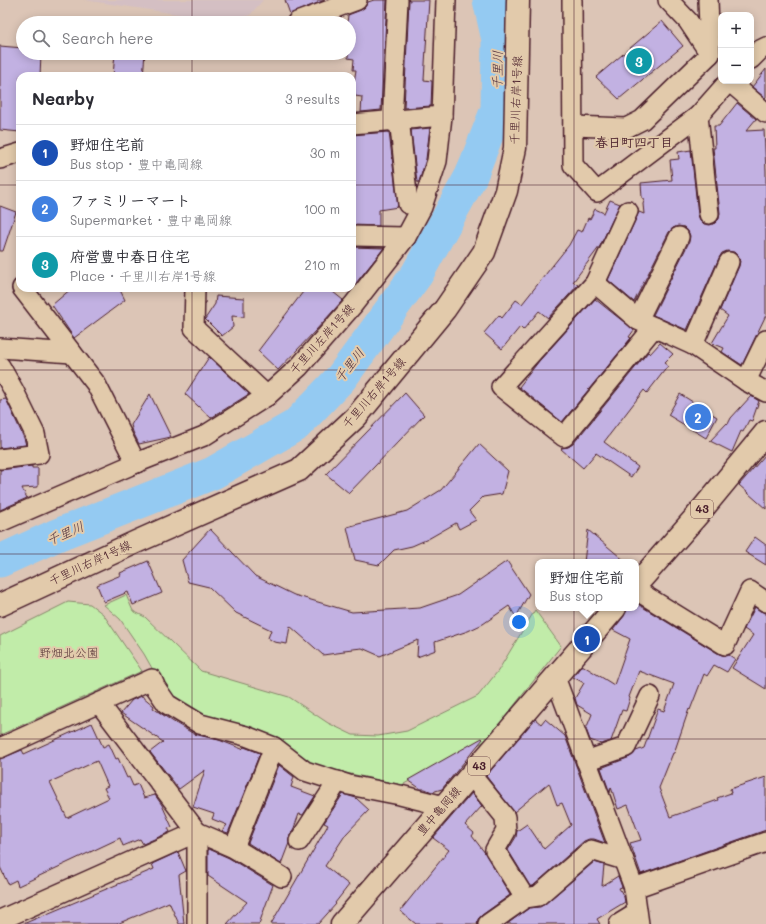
<!DOCTYPE html>
<html lang="en">
<head>
<meta charset="utf-8">
<style>
  :root { --surface:#fff; --page:#f2f2f3; --text:#2b2b33; --muted:#7c7c81; --line:#e1e1e2; --accent:#d93025 }
  body { margin:0; font-family:Mali,"Klee One",sans-serif; background:var(--page); color:var(--text) }
  .controls { position:absolute; right:12px; top:12px; display:grid; overflow:hidden; border-radius:8px; box-shadow:0 2px 10px #0003 }
  .controls button { width:36px; height:36px; display:grid; place-items:center; padding:0; border:0; border-bottom:1px solid var(--line); background:var(--surface); color:var(--text); font:20px sans-serif }
  .you { position:absolute; left:519px; top:622px; width:14px; height:14px; margin:-10px; border:3px solid #fff; border-radius:50%; background:#1a73e8; box-shadow:0 0 0 6px #1a73e833 }
  .badge { display:grid; place-items:center; width:26px; height:26px; border-radius:50%; background:var(--accent); color:#fff; font-size:13px; font-weight:700 }
  .pin { position:absolute; translate:-50% -50%; border:2px solid #fff; box-shadow:0 1px 4px #0006 }
  .popup { position:absolute; left:535px; top:559px; width:104px; height:52px; box-sizing:border-box; display:grid; place-content:center; border-radius:8px; background:var(--surface); filter:drop-shadow(0 1px 3px #0005); font-size:13px; white-space:nowrap; color:var(--muted) }
  .popup b { font-size:15px; color:var(--text) }
  .popup::after { content:''; position:absolute; left:50%; top:100%; margin-left:-8px; border:8px solid transparent; border-top-color:var(--surface) }
  .list { margin:0; padding:0; list-style:none }
  h2 { display:flex; justify-content:space-between; align-items:center; height:52px; margin:0; padding:0 16px; font-size:17px }
  h2 small { font-size:13px; font-weight:400; color:var(--muted) }
  .list li { display:grid; grid-template-columns:26px 1fr auto; gap:12px; align-items:center; box-sizing:border-box; height:56px; padding:0 16px; border-top:1px solid var(--line) }
  .list b { display:block; font-size:15px; white-space:nowrap }
  .list p { margin:0; font-size:13px; white-space:nowrap; color:var(--muted) }
  .list em { font-size:13px; font-style:normal; color:var(--muted) }
  .icon { flex:none; width:22px; height:22px; fill:none; stroke:currentColor; stroke-width:2; stroke-linecap:round; stroke-linejoin:round }
  .map { position:relative; flex:none; width:766px; height:924px; overflow:hidden }
  .search { position:absolute; background:var(--surface); box-shadow:0 2px 10px #0003; left:16px; top:16px; width:340px; height:44px; display:flex; align-items:center; gap:10px; box-sizing:border-box; padding:0 14px; border-radius:22px; color:var(--muted); font-size:15px }
  .panel { position:absolute; background:var(--surface); box-shadow:0 2px 10px #0003; left:16px; top:72px; width:340px; height:220px; border-radius:12px }
  .map>svg:first-child { display:block }
</style>
</head>
<body>
<div class="map">
<svg width="766" height="924" viewBox="0 0 766 924">
  <rect width="100%" height="100%" fill="#dcc5b6"/>
  <filter id="ink" filterUnits="userSpaceOnUse"><feTurbulence type="fractalNoise" baseFrequency=".025" numOctaves="2"/><feDisplacementMap in="SourceGraphic" scale="8" xChannelSelector="R" yChannelSelector="G"/><feConvolveMatrix kernelMatrix="1 2 1 2 8 2 1 2 1" color-interpolation-filters="sRGB"/></filter>
  <g filter="url(#ink)">
    <!-- built -->
    <polygon fill="#d4bfc3" points="84,0 263,0 250,15 230,22"/>
    <!-- green -->
    <g fill="#c1eca9" stroke="#86866a">
      <polygon points="126,595 133,611 145,617 201,671 289,697 328,723 353,735 378,736 407,731 478,696 498,671 535,610 561,646 487,740 402,785 332,770 297,758 195,714 166,693 144,654 120,619 104,605"/>
      <polygon points="68,602 90,604 103,614 142,671 0,735 0,636"/>
    </g>
    <g fill="none" stroke-linecap="round" stroke-linejoin="round">
      <!-- river -->
      <polyline stroke="#94caf2" stroke-width="33" points="0,561 57,535 213,473 296,425 341,378 417,274 471,176 497,109 498,40 489,0"/>
    </g>
    <!-- building -->
    <g fill="#c2b1e2" stroke="#4a1f2b" fill-rule="evenodd">
      <polygon points="285,0 325,0 290,14"/>
      <polygon points="374,0 387,0 381,110 361,112 362,97 355,96 354,82 356,70 353,70 354,59 348,58 349,23 347,23 348,15 361,10 365,7 368,2"/>
      <polygon points="409,0 429,0 424,80 432,81 431,106 404,108"/>
      <polygon points="662,21 683,46 619,99 596,77"/>
      <polygon points="0,46 23,48 23,53 41,53 40,76 20,76 20,132 0,130"/>
      <polygon points="115,53 145,53 143,76 113,76"/>
      <polygon points="766,69 766,97 765,98 752,87"/>
      <polygon points="737,103 756,119 746,131 764,130 766,171 766,315 742,365 722,352 724,348 712,343 728,316 720,310 739,266 740,261 738,256 734,252 727,251 722,253 719,258 687,330 653,315 689,242 690,236 688,231 684,227 678,226 673,228 669,232 634,302 608,280 639,212 644,214 643,204 645,199 642,198 641,183 672,180 670,160 679,159 678,152 691,150 698,215 700,220 704,224 710,225 715,223 719,219 720,213 713,148 715,148 714,126 719,126"/>
      <polygon points="430,128 426,159 419,182 417,182 411,130"/>
      <polygon points="389,132 398,207 379,210 379,226 352,225 352,135"/>
      <polygon points="610,200 620,204 600,246 573,282 578,285 548,318 539,311 523,330 520,327 502,349 484,333 499,315 502,318 516,300 522,304 569,245 577,230 582,232 588,218 590,219 595,209 604,213"/>
      <polygon points="0,206 16,212 3,251 0,251"/>
      <polygon points="352,247 384,248 352,288"/>
      <polygon points="72,288 119,288 125,300 74,338 52,305"/>
      <polygon points="306,288 328,288 343,300 316,330 278,370 258,351"/>
      <polygon points="216,296 244,298 244,317 232,316 233,327 222,336 205,319 215,304"/>
      <polygon points="595,299 634,330 629,337 631,338 562,422 519,387 539,361"/>
      <polygon points="660,343 673,354 664,363 668,366 647,393 644,390 604,442 638,467 631,477 596,453 583,468 561,449 562,448 568,447 573,444 648,352 650,354"/>
      <polygon points="209,357 249,394 211,418 185,394"/>
      <polygon points="405,393 424,415 349,493 326,474"/>
      <polygon points="150,394 171,437 139,444 133,432 131,425"/>
      <polygon points="680,394 717,417 706,438 668,415"/>
      <polygon points="751,396 759,401 752,421 749,420 743,432 741,431 732,452 710,441 727,423 728,424 731,418"/>
      <polygon points="6,399 24,438 26,445 0,448 0,400"/>
      <polygon points="479,444 508,471 502,494 483,497 469,511 476,520 459,529 456,523 428,539 412,546 394,550 379,565 355,560 347,527 407,511 441,490"/>
      <polygon points="766,454 766,509 739,485"/>
      <polygon points="32,466 32,468 38,468 38,487 22,488 27,498 0,510 0,470"/>
      <polygon points="210,529 255,576 294,595 352,612 420,608 458,595 507,561 529,594 516,617 509,606 483,624 468,631 435,642 436,650 417,657 418,640 380,656 362,648 344,650 344,652 323,655 290,626 287,644 274,642 268,638 271,630 236,613 209,587 188,582 182,560"/>
      <polygon points="588,530 626,562 584,562"/>
      <polygon points="755,537 766,545 766,565 745,552"/>
      <polygon points="148,561 162,593 133,605 128,592 104,602 97,585 121,575 120,573"/>
      <polygon points="636,603 719,654 725,656 729,655 735,659 727,672 714,665 707,676 704,674 690,710 689,709 674,753 673,753 659,788 670,817 718,800 717,798 731,793 730,789 766,777 766,830 641,874 630,843 641,840 628,805 618,809 611,787 610,793 601,768 630,757 636,751 644,748 658,709 664,711 674,684 639,671 629,697 630,698 626,711 622,710 611,741 601,744 590,740 586,729 592,714 577,705 575,698 584,683 573,677 582,665 614,685 630,639 613,630 624,616 627,608 636,608"/>
      <polygon points="755,607 760,611 766,613 766,689 732,668 753,635 744,629"/>
      <polygon points="142,696 154,706 153,708 172,721 194,734 219,740 242,749 244,747 260,753 228,833 222,831 227,825 212,819 214,814 193,807 205,770 179,789 150,752 163,742 121,713 132,700"/>
      <polygon points="535,719 541,724 545,719 565,736 605,843 594,839 589,839 584,841 533,886 530,886 508,850 516,837 517,831 527,824 544,849 571,825 562,803 557,805 549,783 514,812 486,776"/>
      <path d="M 92,723 L 103,747 L 109,744 L 116,759 L 118,758 L 127,778 L 129,777 L 133,786 L 138,784 L 144,798 L 155,795 L 162,805 L 172,827 L 168,828 L 170,832 L 143,844 L 140,839 L 123,846 L 120,838 L 18,886 L 16,880 L 8,884 L 0,867 L 0,759 L 22,750 L 24,754 ZM 97,761 L 108,786 L 104,788 L 109,798 L 67,818 L 50,782 Z"/>
      <polygon points="482,738 483,739 442,789 432,792 425,789 421,789 408,780"/>
      <polygon points="279,765 294,777 291,787 315,796 303,815 299,814 294,828 290,835 289,843 281,864 248,843"/>
      <polygon points="472,793 482,806 465,825 474,833 472,836 485,853 510,895 482,915 478,919 477,924 416,924 400,911 449,850 433,838"/>
      <polygon points="343,794 356,798 369,810 346,834 325,866 349,885 335,903 336,904 318,924 271,924 328,825 324,823"/>
      <polygon points="209,849 229,858 273,885 259,924 227,924 247,902 208,876 208,851"/>
      <polygon points="178,852 186,871 179,875 184,924 179,924 169,902 117,924 23,924 154,869 152,864"/>
      <polygon points="594,862 604,865 602,886 618,876 622,887 619,888 624,897 625,902 597,919 600,924 507,924 529,908 540,907 545,904"/>
    </g>
    <g fill="none" stroke-linecap="round" stroke-linejoin="round">
      <!-- street casing -->
      <g stroke="#4a1f2b" stroke-width="22">
        <g id="street">
          <polyline points="398,0 392,120 400,127 408,204"/>
          <polyline points="572,0 573,165 597,192 698,116 729,81"/>
          <polyline points="668,0 688,21 710,54"/>
          <polyline points="297,22 357,0"/>
          <polyline points="751,59 760,50 766,47"/>
          <polyline points="729,81 766,113"/>
          <polyline points="698,116 709,214"/>
          <polyline points="352,124 442,116"/>
          <polyline points="573,126 626,128 642,120 710,54 708,0"/>
          <polyline points="0,159 20,153"/>
          <polyline points="628,211 595,283 501,387 564,437 654,327"/>
          <polyline points="352,236 406,237"/>
          <polyline points="595,283 638,320 693,345 746,381 766,392"/>
          <polyline points="22,288 96,384 136,463"/>
          <polyline points="195,288 194,328 267,396"/>
          <polyline points="638,320 679,237"/>
          <polyline points="693,345 729,262"/>
          <polyline points="0,348 72,353"/>
          <polyline points="0,366 14,391 35,434 39,454 0,459"/>
          <polyline points="746,381 766,340"/>
          <polyline points="0,522 136,463 204,436 267,396 299,367 353,305 406,237 422,207 437,161 442,116 446,0"/>
          <polyline points="636,590 725,645 750,591 766,602"/>
          <polyline points="555,677 634,888 639,924"/>
          <polyline points="99,703 152,679 156,688 167,704 200,724 246,736 274,747 305,771 349,785 400,795 444,806"/>
          <polyline points="0,748 99,703 197,832 197,924"/>
          <polyline points="586,761 626,747 650,696"/>
          <polyline points="471,775 505,817 506,831 495,850 525,898 488,924"/>
          <polyline points="299,841 338,781"/>
          <polyline points="234,848 274,747"/>
          <polyline points="634,888 766,842"/>
          <polyline points="525,898 538,896 591,850 624,860"/>
          <polyline points="0,920 197,832 234,848 282,877"/>
          <polyline points="619,924 637,913"/>
        </g>
      </g>
      <!-- secondary casing -->
      <g stroke="#4a1f2b" stroke-width="25">
        <polyline id="secondary" points="0,605 136,542 299,470 356,417 445,309 484,252 506,191 515,148 518,0"/>
      </g>
      <!-- primary casing -->
      <g stroke="#4a1f2b" stroke-width="25">
        <g id="primary">
          <polyline points="636,585 700,512 766,432"/>
          <polyline points="342,924 615,608"/>
        </g>
      </g>
      <!-- street -->
      <use href="#street" stroke="#e2caab" stroke-width="19"/>
      <!-- secondary -->
      <use href="#secondary" stroke="#e2caab" stroke-width="22"/>
      <!-- primary -->
      <use href="#primary" stroke="#e2caab" stroke-width="22"/>
    </g>
  </g>
  <!-- grid -->
  <path fill="none" stroke="#4a1f2b" stroke-width="1" stroke-opacity="0.55" d="M 192,0 L 192,23M 383,0 L 383,924M 574,0 L 574,924M 192,53 L 192,76M 0,185 L 20,185M 352,185 L 766,185M 192,288 L 192,924M 0,370 L 766,370M 0,554 L 766,554M 0,739 L 766,739"/>
  <g text-anchor="middle" stroke-width="4" stroke-linejoin="round" paint-order="stroke">
    <!-- shield labels -->
    <g fill="#e2caab" stroke="#785251" stroke-width="1">
      <rect x="691" y="500" width="22" height="18" rx="3"/>
      <rect x="468" y="757" width="22" height="18" rx="3"/>
    </g>
    <g font-size="11" font-weight="bold" fill="#4a1f2b">
      <text x="702" y="513">43</text>
      <text x="479" y="770">43</text>
    </g>
    <!-- street labels -->
    <g font-size="12" fill="#4a1f2b" stroke="#e2caab">
      <text transform="translate(516 100) rotate(-88)" y="4">千里川右岸1号線</text>
      <text transform="translate(322 339) rotate(-48)" y="4">千里川左岸1号線</text>
      <text transform="translate(374 393) rotate(-49)" y="4">千里川右岸1号線</text>
      <text transform="translate(90 563) rotate(-25)" y="4">千里川右岸1号線</text>
      <text transform="translate(439 811) rotate(-49)" y="4">豊中亀岡線</text>
    </g>
    <!-- park labels -->
    <g font-size="12" fill="#563438" stroke="#e2caab">
      <text x="69" y="657">野畑北公園</text>
    </g>
    <!-- water labels -->
    <g font-size="13" font-style="italic" fill="#51303f" stroke="#e2caab">
      <text transform="translate(497 70) rotate(-89)" y="5">千里川</text>
      <text transform="translate(349 365) rotate(-52)" y="5">千里川</text>
      <text transform="translate(65 533) rotate(-23)" y="5">千里川</text>
    </g>
    <!-- neighbourhood labels -->
    <g font-size="13" font-weight="bold" fill="#4a1f2b" stroke="#e2caab">
      <text x="634" y="147">春日町四丁目</text>
    </g>
  </g>
</svg>
<div class="controls">
<button>+</button>
<button>−</button>
</div>
<div class="you"></div>
<div class="pin badge" style="left:587px;top:639px;background:#1a4fb4">1</div>
<div class="popup"><b>野畑住宅前</b>Bus stop</div>
<div class="pin badge" style="left:698px;top:417px;background:#3f7fe0">2</div>
<div class="pin badge" style="left:639px;top:61px;background:#0f9aa8">3</div>
<div class="search"><svg class="icon" aria-label="search" viewBox="0 0 24 24"><circle cx="10" cy="10" r="6"/><path d="M15 15l6 6"/></svg>Search here</div>
<section class="panel">
<h2>Nearby<small>3 results</small></h2>
<ul class="list">
<li><span class="badge" style="background:#1a4fb4">1</span><div><b>野畑住宅前</b><p>Bus stop · 豊中亀岡線</p></div><em>30 m</em></li>
<li><span class="badge" style="background:#3f7fe0">2</span><div><b>ファミリーマート</b><p>Supermarket · 豊中亀岡線</p></div><em>100 m</em></li>
<li><span class="badge" style="background:#0f9aa8">3</span><div><b>府営豊中春日住宅</b><p>Place · 千里川右岸1号線</p></div><em>210 m</em></li>
</ul>
</section>
</div>
</body>
</html>
